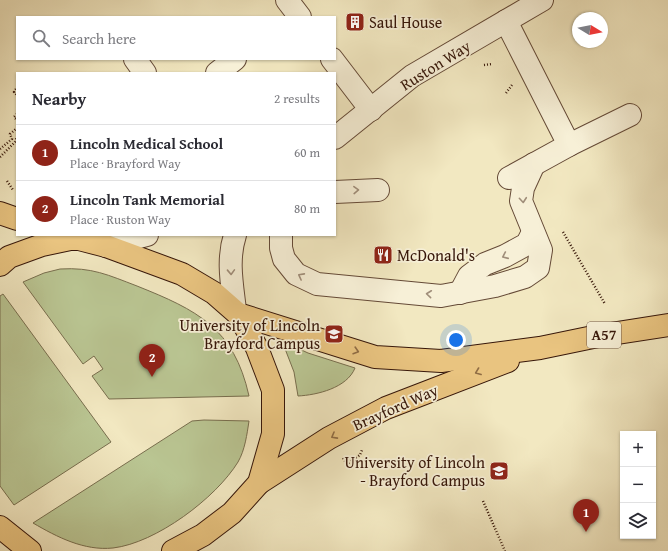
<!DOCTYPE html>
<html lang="en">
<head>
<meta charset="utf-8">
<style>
  :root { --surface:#fff; --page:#f2f2f3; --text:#2b2b33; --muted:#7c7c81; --line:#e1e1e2; --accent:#8f2418 }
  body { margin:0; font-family:"Gentium Book Plus",serif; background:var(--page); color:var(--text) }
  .controls { position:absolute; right:12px; bottom:12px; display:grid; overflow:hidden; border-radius:0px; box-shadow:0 1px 3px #0004 }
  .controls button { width:36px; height:36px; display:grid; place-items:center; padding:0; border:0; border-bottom:1px solid var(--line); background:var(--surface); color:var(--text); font:20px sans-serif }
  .compass { position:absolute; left:572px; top:12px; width:36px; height:36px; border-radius:50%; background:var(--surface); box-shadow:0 1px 3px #0004; rotate:100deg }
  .you { position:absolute; left:456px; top:340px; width:14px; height:14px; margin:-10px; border:3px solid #fff; border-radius:50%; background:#1a73e8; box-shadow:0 0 0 6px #1a73e833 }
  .badge { display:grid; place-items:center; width:26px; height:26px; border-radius:50%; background:var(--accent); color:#fff; font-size:13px; font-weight:700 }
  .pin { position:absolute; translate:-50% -33px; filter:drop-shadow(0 1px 2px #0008) }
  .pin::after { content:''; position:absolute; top:21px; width:14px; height:12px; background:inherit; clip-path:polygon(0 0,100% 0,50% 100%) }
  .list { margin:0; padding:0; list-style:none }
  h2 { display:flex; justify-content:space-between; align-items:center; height:52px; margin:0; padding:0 16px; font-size:17px }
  h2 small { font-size:13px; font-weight:400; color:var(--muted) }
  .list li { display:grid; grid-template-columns:26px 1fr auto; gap:12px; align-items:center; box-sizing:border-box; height:56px; padding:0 16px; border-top:1px solid var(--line) }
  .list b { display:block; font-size:15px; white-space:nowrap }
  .list p { margin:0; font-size:13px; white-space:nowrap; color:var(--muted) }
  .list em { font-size:13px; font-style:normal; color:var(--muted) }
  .icon { flex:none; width:22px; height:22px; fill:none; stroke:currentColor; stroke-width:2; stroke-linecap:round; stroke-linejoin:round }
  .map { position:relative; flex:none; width:668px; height:551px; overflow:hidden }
  .search { position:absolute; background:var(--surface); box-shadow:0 1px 3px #0004; left:16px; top:16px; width:320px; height:44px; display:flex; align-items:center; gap:10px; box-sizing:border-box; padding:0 14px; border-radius:0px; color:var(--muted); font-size:15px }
  .panel { position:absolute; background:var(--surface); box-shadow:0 1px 3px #0004; left:16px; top:72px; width:320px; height:164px; border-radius:0px }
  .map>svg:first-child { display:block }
</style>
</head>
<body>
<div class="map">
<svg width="668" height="551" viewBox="0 0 668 551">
  <rect width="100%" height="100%" fill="#f2e8c1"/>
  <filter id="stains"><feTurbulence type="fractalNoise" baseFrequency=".005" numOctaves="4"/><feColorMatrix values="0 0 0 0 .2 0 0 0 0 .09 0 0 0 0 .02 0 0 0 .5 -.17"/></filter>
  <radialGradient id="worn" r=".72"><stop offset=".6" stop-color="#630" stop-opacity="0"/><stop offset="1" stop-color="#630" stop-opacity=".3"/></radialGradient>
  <!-- green -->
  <g fill="#bac693" stroke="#786e4e">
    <path d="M 60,269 C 92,267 108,275 137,286 C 197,310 234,328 249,396 L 109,399 L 92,376 L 103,369 L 94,356 L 83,364 L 23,282 L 44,273 Z"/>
    <polygon points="3,294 111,442 14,505 0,486 0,296"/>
    <path d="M 282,341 L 308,353 L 355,368 C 347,388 317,395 298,396 L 294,372 Z"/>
    <path d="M 204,420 L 249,421 C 247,434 245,450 238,462 C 216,498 156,543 113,548 C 84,551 57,537 33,523 L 192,421 Z"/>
  </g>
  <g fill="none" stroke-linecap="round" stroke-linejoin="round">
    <!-- minor casing -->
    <g stroke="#654a37" stroke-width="24">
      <g id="minor">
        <polyline points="287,0 300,17"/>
        <polyline points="506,21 569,145"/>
        <polyline points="135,59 145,73"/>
        <polyline points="332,59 371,110"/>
        <polyline points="217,73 235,59"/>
        <polyline points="335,138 412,76 542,0"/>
        <polyline points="509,178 569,145 630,115"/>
        <polyline points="335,192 378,190"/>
        <path d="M 235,235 C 227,260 232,284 235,310"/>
        <polyline points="281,235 281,248 284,259 296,274 317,284 441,296 495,286 525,277 538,268 541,250 521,201 523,188 534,164"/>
        <polyline points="106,246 147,235"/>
        <polyline points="460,293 469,276 485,264 505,256 527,244 533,232"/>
      </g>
    </g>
    <!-- major casing -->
    <g stroke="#361609" stroke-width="24">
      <g id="major">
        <polyline points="0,213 17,219"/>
        <polyline points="0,265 9,257 42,245 75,238 106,246 182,274 214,293 238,314 257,348 273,390 273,434 259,483 232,513 203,535 173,551"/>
        <polyline points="238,314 375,357 441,361 540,348 598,336 668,325"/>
        <polyline points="259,483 329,438 386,408 508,361"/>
        <polyline points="0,527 30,551"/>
      </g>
    </g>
    <!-- path -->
    <g stroke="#361609" stroke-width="2.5" stroke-dasharray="1 2" stroke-linecap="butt">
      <polyline points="484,65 492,64"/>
      <polyline points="16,89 14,92 17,95"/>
      <polyline points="506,93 512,85"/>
      <polyline points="17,114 14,117 17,120"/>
      <polyline points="0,149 12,139 10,134 17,128"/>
      <polyline points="0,157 15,142 17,137"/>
      <polyline points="7,181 13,190"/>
      <polyline points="563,232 605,304"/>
      <polyline points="343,458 347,464 360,455 362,450"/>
      <polyline points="483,501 505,551"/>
    </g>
    <!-- minor -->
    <use href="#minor" stroke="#f7f0d7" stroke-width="22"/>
    <!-- major -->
    <use href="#major" stroke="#e9c480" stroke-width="22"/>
  </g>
  <!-- one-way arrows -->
  <defs><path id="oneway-chevron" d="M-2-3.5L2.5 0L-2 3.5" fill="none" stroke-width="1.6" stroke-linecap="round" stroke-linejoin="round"/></defs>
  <g stroke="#a08e7a">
    <use href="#oneway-chevron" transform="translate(356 190) rotate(-2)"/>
    <use href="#oneway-chevron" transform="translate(523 200) rotate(85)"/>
    <use href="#oneway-chevron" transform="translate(505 256) rotate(156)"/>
    <use href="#oneway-chevron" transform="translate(231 272) rotate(88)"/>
    <use href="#oneway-chevron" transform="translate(301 276) rotate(-152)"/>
    <use href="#oneway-chevron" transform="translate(429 294) rotate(-174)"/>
  </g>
  <g stroke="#906d44">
    <use href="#oneway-chevron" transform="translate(356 351) rotate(17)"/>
    <use href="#oneway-chevron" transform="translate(478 372) rotate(159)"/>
    <use href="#oneway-chevron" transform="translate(334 436) rotate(151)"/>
  </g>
  <!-- icons -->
  <defs>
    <g id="building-square" transform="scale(1)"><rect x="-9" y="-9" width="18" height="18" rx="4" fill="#8f2418" stroke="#f7f0d7"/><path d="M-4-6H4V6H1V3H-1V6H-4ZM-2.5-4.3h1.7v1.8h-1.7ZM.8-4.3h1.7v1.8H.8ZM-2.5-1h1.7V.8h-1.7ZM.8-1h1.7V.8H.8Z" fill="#fff"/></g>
    <g id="restaurant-square" transform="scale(1)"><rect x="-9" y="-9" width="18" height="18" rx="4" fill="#8f2418" stroke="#f7f0d7"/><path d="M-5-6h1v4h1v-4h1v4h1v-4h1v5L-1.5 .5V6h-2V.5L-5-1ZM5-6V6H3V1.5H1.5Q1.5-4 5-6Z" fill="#fff"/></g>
    <g id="university-square" transform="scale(1)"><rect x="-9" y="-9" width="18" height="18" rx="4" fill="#8f2418" stroke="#f7f0d7"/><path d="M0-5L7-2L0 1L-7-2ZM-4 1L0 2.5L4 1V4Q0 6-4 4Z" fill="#fff"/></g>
  </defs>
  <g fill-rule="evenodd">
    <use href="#building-square" x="355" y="22"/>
    <use href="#restaurant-square" x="383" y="255"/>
    <use href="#university-square" x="334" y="334"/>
    <use href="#university-square" x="499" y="471"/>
  </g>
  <g text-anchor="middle" stroke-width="3.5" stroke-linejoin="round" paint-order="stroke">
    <!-- shield labels -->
    <rect fill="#f7f0d7" stroke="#705747" stroke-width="1" x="587" y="322" width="34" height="26" rx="3"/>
    <g font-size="15" font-weight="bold" fill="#361609">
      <text x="604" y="340">A57</text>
    </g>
    <!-- poi labels -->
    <g font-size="16" fill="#361609" stroke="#f7f0d7" text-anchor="start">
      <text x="369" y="28">Saul House</text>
      <text x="397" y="261">McDonald's</text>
      <text x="320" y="331" text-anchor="end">University of Lincoln<tspan x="320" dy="18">Brayford Campus</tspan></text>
      <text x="485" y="468" text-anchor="end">University of Lincoln<tspan x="485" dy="18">- Brayford Campus</tspan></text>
    </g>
    <!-- street labels -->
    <g font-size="16" fill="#361609" stroke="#f7f0d7">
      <text transform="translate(435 65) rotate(-32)" y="6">Ruston Way</text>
      <text transform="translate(395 407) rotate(-24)" y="6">Brayford Way</text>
    </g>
  </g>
  <rect width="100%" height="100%" filter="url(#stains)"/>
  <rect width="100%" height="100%" fill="url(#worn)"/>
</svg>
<div class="controls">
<button>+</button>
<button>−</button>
<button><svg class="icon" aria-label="layers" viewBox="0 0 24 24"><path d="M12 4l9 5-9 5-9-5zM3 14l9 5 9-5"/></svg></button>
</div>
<svg class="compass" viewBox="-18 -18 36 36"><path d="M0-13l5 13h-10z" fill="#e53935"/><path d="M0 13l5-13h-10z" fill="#7c7c81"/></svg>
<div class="you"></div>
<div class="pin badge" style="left:586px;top:532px">1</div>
<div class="pin badge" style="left:152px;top:377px">2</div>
<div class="search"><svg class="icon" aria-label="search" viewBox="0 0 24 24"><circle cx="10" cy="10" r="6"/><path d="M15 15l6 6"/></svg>Search here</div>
<section class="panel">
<h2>Nearby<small>2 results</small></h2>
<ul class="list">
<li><span class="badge">1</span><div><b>Lincoln Medical School</b><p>Place · Brayford Way</p></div><em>60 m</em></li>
<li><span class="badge">2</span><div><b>Lincoln Tank Memorial</b><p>Place · Ruston Way</p></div><em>80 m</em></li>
</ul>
</section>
</div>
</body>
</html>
